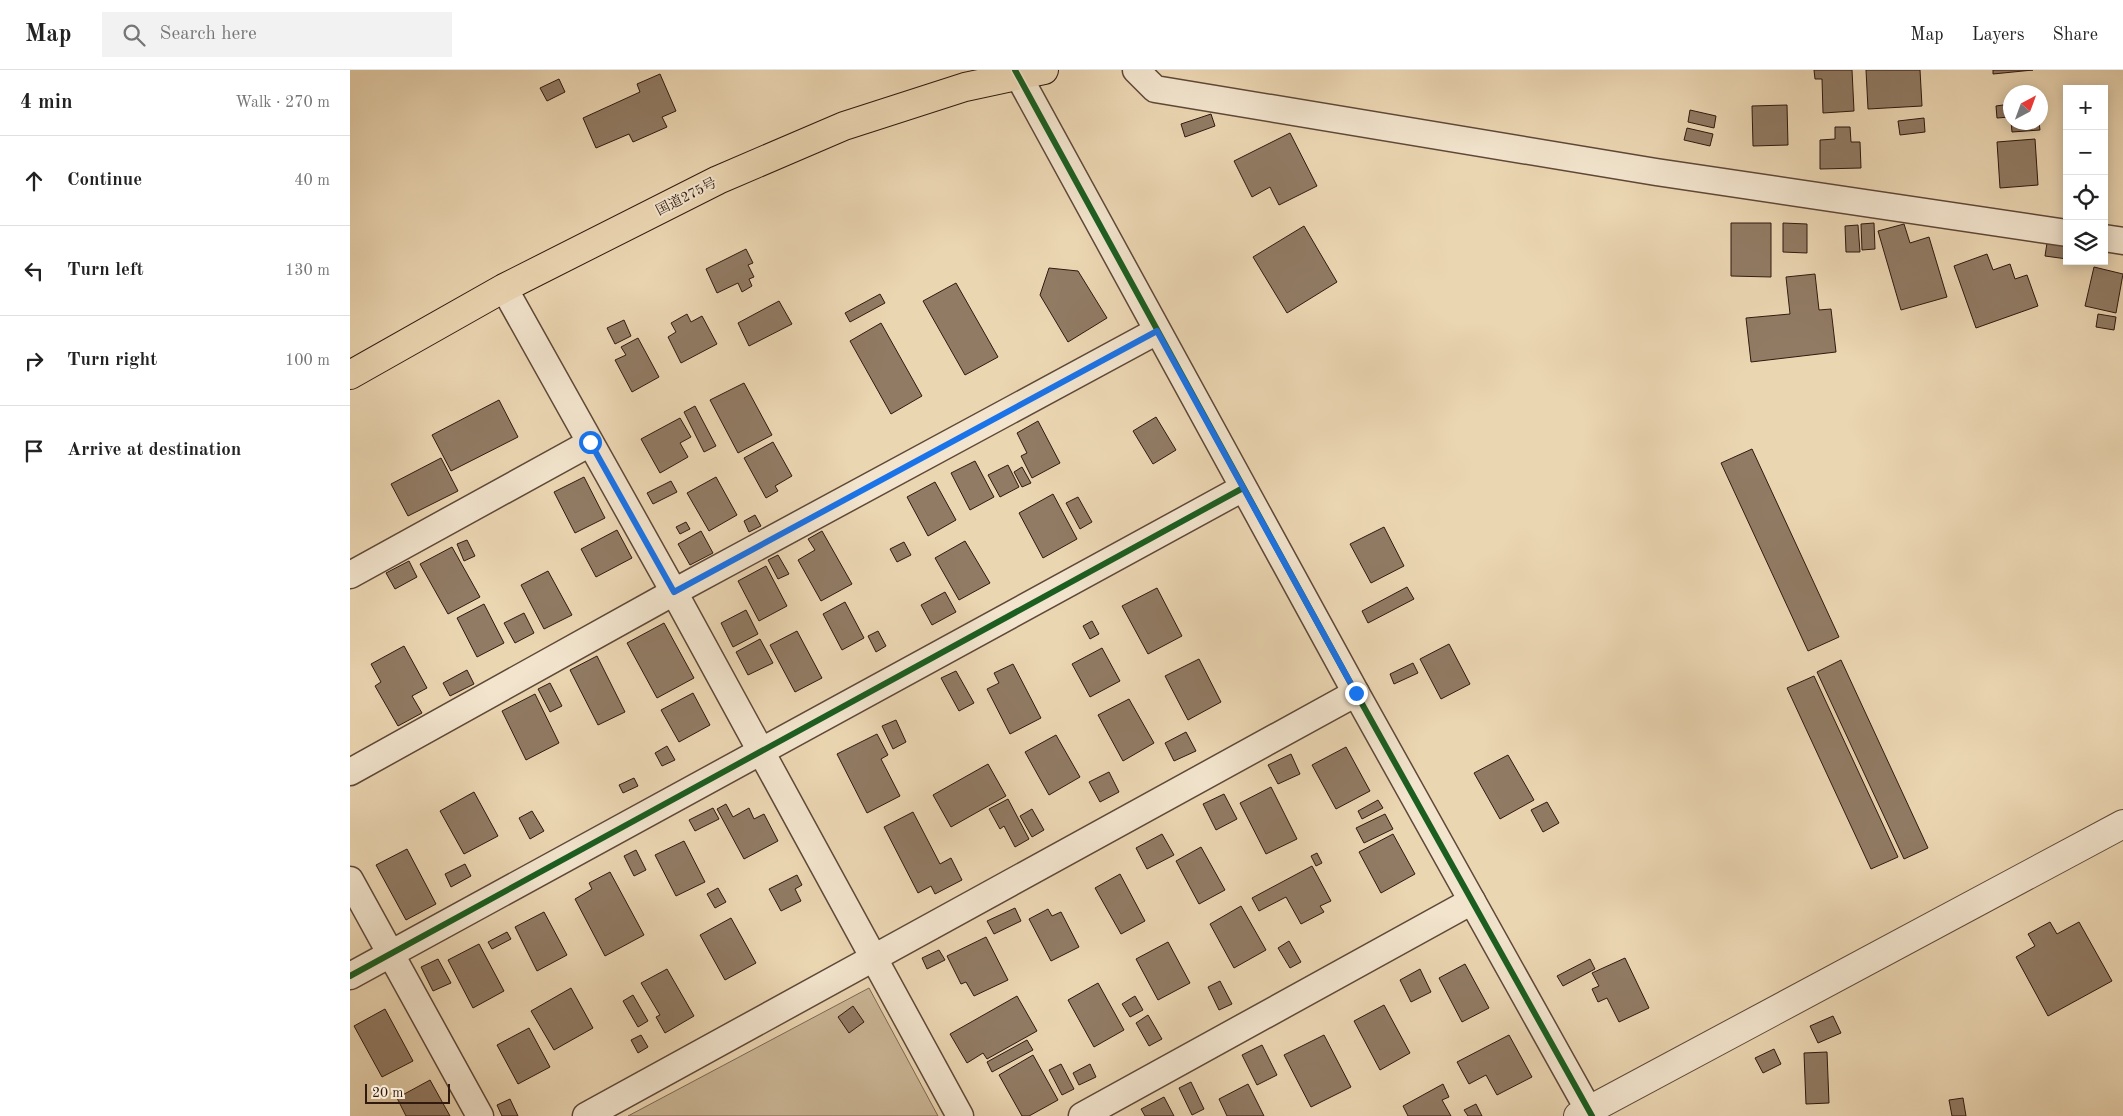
<!DOCTYPE html>
<html lang="en">
<head>
<meta charset="utf-8">
<style>
  :root { --surface:#fff; --page:#f2f2f2; --text:#222; --muted:#767676; --line:#e0e0e0 }
  body { margin:0; font-family:"Old Standard TT","Noto Serif JP",serif; background:var(--page); color:var(--text) }
  .controls { position:absolute; right:15px; top:15px; display:grid; overflow:hidden; border-radius:0px; box-shadow:0 2px 12px #0003 }
  .controls button { width:45px; height:45px; display:grid; place-items:center; padding:0; border:0; border-bottom:1px solid var(--line); background:var(--surface); color:var(--text); font:25px sans-serif }
  .compass { position:absolute; left:1653px; top:15px; width:45px; height:45px; border-radius:50%; background:var(--surface); box-shadow:0 2px 12px #0003; rotate:41deg }
  .scale { position:absolute; left:15px; bottom:12px; width:85px; box-sizing:border-box; padding-left:5px; border:2px solid #30190f; border-top:0; font-size:14px; line-height:18px; white-space:nowrap; color:#30190f; -webkit-text-stroke:4px #f2e4cd; paint-order:stroke }
  .stop { position:absolute; width:15px; height:15px; margin:-11px; border:4px solid #1a73e8; border-radius:50%; background:#fff }
  .stop.end { background:#1a73e8; border-color:#fff; box-shadow:0 1px 5px #0008 }
  .list { margin:0; padding:0; list-style:none }
  h2 { display:flex; justify-content:space-between; align-items:center; height:65px; margin:0; padding:0 20px; font-size:21px }
  h2 small { font-size:16px; font-weight:400; color:var(--muted) }
  .list li { display:grid; grid-template-columns:32px 1fr auto; gap:15px; align-items:center; box-sizing:border-box; height:90px; padding:0 20px; border-top:1px solid var(--line) }
  .list b { display:block; font-size:19px; white-space:nowrap }
  .list em { font-size:16px; font-style:normal; color:var(--muted) }
  .icon { flex:none; width:28px; height:28px; fill:none; stroke:currentColor; stroke-width:2; stroke-linecap:round; stroke-linejoin:round }
  .map { position:relative; flex:none; width:1773px; height:1046px; overflow:hidden }
  header { display:flex; align-items:center; gap:30px; box-sizing:border-box; height:70px; padding:0 25px; background:var(--surface); border-bottom:1px solid var(--line) }
  header strong { font-size:24px }
  nav { display:flex; gap:28px; margin-inline-start:auto; font-size:18px }
  .search { width:350px; height:45px; background:var(--page); display:flex; align-items:center; gap:12px; box-sizing:border-box; padding:0 18px; border-radius:0px; color:var(--muted); font-size:19px }
  main { display:flex }
  aside { flex:1; background:var(--surface) }
  .map>svg:first-child { display:block }
</style>
</head>
<body>
<header>
<strong>Map</strong>
<div class="search"><svg class="icon" aria-label="search" viewBox="0 0 24 24"><circle cx="10" cy="10" r="6"/><path d="M15 15l6 6"/></svg>Search here</div>
<nav><a>Map</a><a>Layers</a><a>Share</a></nav>
</header>
<main>
<aside>
<h2>4 min<small>Walk · 270 m</small></h2>
<ul class="list">
<li><svg class="icon" aria-label="ahead" viewBox="0 0 24 24"><path d="M12 20V5M6 11l6-6 6 6"/></svg><div><b>Continue</b></div><em>40 m</em></li>
<li><svg class="icon" aria-label="left" viewBox="0 0 24 24"><path d="M17 20v-9H6M10 6l-5 5 5 5"/></svg><div><b>Turn left</b></div><em>130 m</em></li>
<li><svg class="icon" aria-label="right" viewBox="0 0 24 24"><path d="M7 20v-9h11M14 6l5 5-5 5"/></svg><div><b>Turn right</b></div><em>100 m</em></li>
<li><svg class="icon" aria-label="arrive" viewBox="0 0 24 24"><path d="M6 21V4h12l-3 4 3 4H6"/></svg><div><b>Arrive at destination</b></div></li>
</ul>
</aside>
<div class="map">
<svg width="1773" height="1046" viewBox="0 0 1773 1046">
  <rect width="100%" height="100%" fill="#ebd6b2"/>
  <filter id="stains"><feTurbulence type="fractalNoise" baseFrequency=".004" numOctaves="4"/><feColorMatrix values="0 0 0 0 .2 0 0 0 0 .09 0 0 0 0 .02 0 0 0 .5 -.17"/></filter>
  <radialGradient id="worn" r=".72"><stop offset=".6" stop-color="#630" stop-opacity="0"/><stop offset="1" stop-color="#630" stop-opacity=".3"/></radialGradient>
  <!-- green -->
  <polygon fill="#cbb696" stroke="#7e6852" points="519,918 588,1046 278,1046"/>
  <!-- building -->
  <g fill="#917b64" stroke="#30190f">
    <polygon points="1464,0 1502,0 1504,41 1473,43 1472,9 1465,9"/>
    <polygon points="1516,0 1570,0 1572,36 1518,39"/>
    <polygon points="1643,0 1683,0 1643,4"/>
    <polygon points="310,4 326,41 312,47 317,57 283,72 279,64 246,78 233,48 290,22 287,14"/>
    <polygon points="209,9 215,22 197,31 190,18"/>
    <polygon points="1660,34 1660,47 1647,48 1646,36"/>
    <polygon points="1437,35 1438,75 1403,76 1402,36"/>
    <polygon points="1340,40 1366,46 1364,58 1338,52"/>
    <polygon points="861,44 865,56 835,67 831,54"/>
    <polygon points="1574,48 1575,62 1550,65 1548,51"/>
    <polygon points="1661,52 1689,52 1690,60 1662,62"/>
    <polygon points="1485,57 1500,57 1501,72 1510,72 1511,98 1470,99 1470,70 1485,69"/>
    <polygon points="1337,58 1363,64 1360,76 1334,70"/>
    <polygon points="940,63 967,116 929,135 920,117 902,127 884,91"/>
    <polygon points="1685,69 1688,115 1650,118 1647,72"/>
    <polygon points="1381,153 1421,153 1421,207 1381,206"/>
    <polygon points="1433,153 1457,154 1457,183 1433,182"/>
    <polygon points="1524,153 1525,179 1512,180 1511,154"/>
    <polygon points="1554,154 1560,173 1579,167 1597,227 1551,240 1528,161"/>
    <polygon points="1508,155 1510,182 1496,182 1495,156"/>
    <polygon points="954,156 987,212 937,243 903,187"/>
    <polygon points="1697,173 1717,176 1717,189 1695,186"/>
    <polygon points="396,179 403,193 398,195 404,207 399,209 402,216 392,222 388,213 367,223 356,199"/>
    <polygon points="1637,184 1643,200 1660,194 1665,209 1677,205 1688,236 1626,258 1604,196"/>
    <polygon points="1744,197 1773,204 1766,243 1735,236"/>
    <polygon points="699,198 728,201 757,248 718,272 690,225"/>
    <polygon points="1465,204 1469,240 1481,239 1486,282 1401,292 1396,248 1440,244 1436,207"/>
    <polygon points="606,213 648,287 615,305 573,231"/>
    <polygon points="530,224 535,233 500,252 495,243"/>
    <polygon points="429,231 442,254 399,276 388,253"/>
    <polygon points="337,244 341,252 352,246 367,274 331,293 318,267 326,262 321,253"/>
    <polygon points="1748,244 1766,247 1764,260 1746,257"/>
    <polygon points="274,250 281,266 265,274 257,258"/>
    <polygon points="531,253 572,326 541,344 500,271"/>
    <polygon points="288,268 309,307 282,322 265,290 276,285 271,277"/>
    <polygon points="394,313 422,365 388,383 360,330"/>
    <polygon points="149,330 168,367 101,401 82,365"/>
    <polygon points="345,336 366,376 354,382 334,342"/>
    <polygon points="806,347 826,380 803,394 783,361"/>
    <polygon points="330,348 341,367 330,373 338,387 310,403 291,369"/>
    <polygon points="688,351 710,393 682,408 671,386 677,383 667,363"/>
    <polygon points="423,372 442,406 425,416 428,421 416,428 394,388"/>
    <polygon points="1402,379 1489,567 1458,581 1371,393"/>
    <polygon points="91,388 108,421 58,446 41,414"/>
    <polygon points="625,391 644,427 620,440 601,403"/>
    <polygon points="658,395 669,417 650,427 638,405"/>
    <polygon points="672,397 681,413 672,417 664,402"/>
    <polygon points="234,407 255,448 225,463 204,422"/>
    <polygon points="366,407 387,445 359,461 337,423"/>
    <polygon points="321,411 327,422 303,434 297,423"/>
    <polygon points="585,412 606,450 578,466 557,427"/>
    <polygon points="703,424 727,469 693,488 669,443"/>
    <polygon points="728,427 742,452 730,459 716,433"/>
    <polygon points="405,445 411,456 399,462 394,451"/>
    <polygon points="336,452 340,459 330,464 326,457"/>
    <polygon points="1034,457 1054,496 1021,513 1000,474"/>
    <polygon points="267,460 282,488 246,507 231,479"/>
    <polygon points="351,461 363,483 340,495 328,474"/>
    <polygon points="472,461 502,514 471,531 448,490 465,480 458,469"/>
    <polygon points="117,470 125,486 114,491 107,474"/>
    <polygon points="615,471 640,513 609,530 585,488"/>
    <polygon points="554,472 561,485 547,492 540,479"/>
    <polygon points="102,477 130,527 98,544 70,494"/>
    <polygon points="428,485 439,504 428,509 418,490"/>
    <polygon points="59,491 67,507 45,519 36,503"/>
    <polygon points="416,496 437,536 409,551 388,511"/>
    <polygon points="198,501 222,545 194,559 171,515"/>
    <polygon points="1057,517 1064,529 1018,553 1012,541"/>
    <polygon points="807,518 832,566 798,584 772,536"/>
    <polygon points="595,522 606,542 582,555 571,535"/>
    <polygon points="495,532 514,568 492,580 473,544"/>
    <polygon points="134,534 154,573 127,587 107,548"/>
    <polygon points="396,540 408,564 383,577 371,553"/>
    <polygon points="174,543 184,563 165,573 154,553"/>
    <polygon points="742,551 749,564 740,569 733,556"/>
    <polygon points="314,553 344,608 307,628 277,573"/>
    <polygon points="447,561 472,608 445,622 420,575"/>
    <polygon points="528,561 536,576 526,582 518,566"/>
    <polygon points="410,569 423,593 398,605 386,582"/>
    <polygon points="1099,574 1120,614 1091,629 1070,589"/>
    <polygon points="54,576 77,618 62,626 72,643 48,656 25,616 31,612 21,594"/>
    <polygon points="752,578 770,611 740,627 722,594"/>
    <polygon points="247,586 275,642 248,655 220,600"/>
    <polygon points="849,589 871,632 838,650 815,606"/>
    <polygon points="1491,590 1578,778 1554,789 1467,602"/>
    <polygon points="1063,593 1068,603 1044,614 1040,604"/>
    <polygon points="663,594 691,648 660,664 637,619 649,613 644,603"/>
    <polygon points="117,600 124,614 100,626 93,613"/>
    <polygon points="606,601 624,633 609,641 591,608"/>
    <polygon points="1464,606 1548,787 1521,799 1437,618"/>
    <polygon points="200,613 212,636 200,642 188,619"/>
    <polygon points="343,623 360,655 329,672 311,640"/>
    <polygon points="185,624 209,673 176,690 152,641"/>
    <polygon points="779,629 804,673 773,691 748,645"/>
    <polygon points="546,650 556,672 543,679 532,656"/>
    <polygon points="836,662 846,681 824,691 815,673"/>
    <polygon points="527,664 538,685 531,689 550,726 517,743 487,684"/>
    <polygon points="706,665 730,707 699,725 675,682"/>
    <polygon points="317,676 325,690 312,696 305,683"/>
    <polygon points="996,677 1020,721 986,739 962,695"/>
    <polygon points="941,684 950,704 928,714 918,695"/>
    <polygon points="1158,685 1184,730 1150,749 1124,703"/>
    <polygon points="638,694 656,726 601,757 583,725"/>
    <polygon points="759,702 769,722 750,732 739,712"/>
    <polygon points="284,708 288,716 273,723 269,715"/>
    <polygon points="921,717 947,769 916,784 890,733"/>
    <polygon points="124,722 148,766 114,784 90,741"/>
    <polygon points="874,724 887,749 866,760 853,734"/>
    <polygon points="658,729 679,769 665,777 654,756 650,759 639,739"/>
    <polygon points="1028,730 1033,738 1012,749 1008,741"/>
    <polygon points="1197,732 1209,753 1193,762 1181,740"/>
    <polygon points="376,734 383,747 399,738 404,749 414,744 428,771 394,789 367,739"/>
    <polygon points="363,738 369,749 345,761 339,750"/>
    <polygon points="682,739 694,760 682,767 670,746"/>
    <polygon points="182,741 194,761 180,769 169,748"/>
    <polygon points="563,742 590,794 601,788 612,810 585,824 581,816 568,823 534,757"/>
    <polygon points="1035,744 1043,759 1014,773 1006,758"/>
    <polygon points="812,764 824,785 797,799 786,778"/>
    <polygon points="1043,764 1065,804 1031,823 1009,782"/>
    <polygon points="334,771 355,812 326,826 305,785"/>
    <polygon points="851,777 875,820 849,834 826,791"/>
    <polygon points="57,779 86,834 56,850 26,795"/>
    <polygon points="286,780 296,800 284,806 274,786"/>
    <polygon points="967,783 972,793 966,796 961,786"/>
    <polygon points="115,794 121,806 101,817 95,804"/>
    <polygon points="962,796 981,831 970,836 974,842 951,854 936,827 909,841 902,828"/>
    <polygon points="260,802 294,865 255,886 225,829 242,819 239,813"/>
    <polygon points="770,804 795,851 771,864 745,818"/>
    <polygon points="447,805 452,815 445,819 451,831 431,841 419,819"/>
    <polygon points="368,818 376,832 365,838 357,824"/>
    <polygon points="891,836 916,880 884,898 860,854"/>
    <polygon points="665,838 671,851 644,864 637,851"/>
    <polygon points="698,839 702,846 711,842 729,877 701,891 679,849"/>
    <polygon points="194,842 217,885 187,901 165,857"/>
    <polygon points="381,848 406,893 375,910 350,865"/>
    <polygon points="1700,852 1707,864 1729,852 1762,911 1698,946 1666,887 1685,876 1678,864"/>
    <polygon points="157,862 161,869 142,879 138,872"/>
    <polygon points="636,867 658,910 624,926 616,912 611,914 597,886"/>
    <polygon points="939,871 951,892 940,898 928,878"/>
    <polygon points="818,872 840,913 808,930 786,889"/>
    <polygon points="129,874 154,921 123,938 98,890"/>
    <polygon points="589,880 595,890 577,899 572,888"/>
    <polygon points="1275,888 1299,938 1269,952 1257,928 1248,932 1242,919 1249,916 1242,903"/>
    <polygon points="88,889 101,913 83,921 71,897"/>
    <polygon points="1240,889 1245,899 1213,916 1207,906"/>
    <polygon points="1115,894 1139,938 1112,952 1089,908"/>
    <polygon points="317,899 344,946 315,963 306,947 310,945 291,913"/>
    <polygon points="1070,899 1081,922 1061,932 1050,910"/>
    <polygon points="870,911 882,934 869,940 858,917"/>
    <polygon points="748,913 774,960 744,977 718,930"/>
    <polygon points="221,918 243,958 204,980 181,941"/>
    <polygon points="283,925 298,951 288,957 273,931"/>
    <polygon points="667,926 687,961 637,989 633,983 617,993 600,964"/>
    <polygon points="785,926 793,940 780,947 772,934"/>
    <polygon points="1034,935 1060,983 1030,1000 1004,951"/>
    <polygon points="503,936 514,952 499,963 488,947"/>
    <polygon points="35,939 63,991 32,1007 4,956"/>
    <polygon points="798,945 812,969 799,976 786,953"/>
    <polygon points="1483,946 1491,963 1468,973 1460,956"/>
    <polygon points="179,958 200,997 168,1014 147,975"/>
    <polygon points="291,965 298,977 288,983 281,970"/>
    <polygon points="974,965 1001,1017 961,1037 934,985"/>
    <polygon points="1159,965 1182,1007 1147,1025 1136,1005 1119,1014 1107,992"/>
    <polygon points="677,970 683,980 642,1002 637,992"/>
    <polygon points="912,975 927,1005 907,1015 892,985"/>
    <polygon points="1424,979 1431,994 1413,1003 1405,988"/>
    <polygon points="1477,982 1479,1033 1456,1034 1454,983"/>
    <polygon points="683,985 708,1030 679,1046 672,1046 649,1005"/>
    <polygon points="711,994 724,1019 712,1025 699,1000"/>
    <polygon points="740,994 746,1007 729,1015 723,1003"/>
    <polygon points="80,1010 100,1046 56,1046 47,1028"/>
    <polygon points="841,1012 854,1039 842,1045 829,1018"/>
    <polygon points="898,1014 914,1046 877,1046 869,1029"/>
    <polygon points="1093,1014 1099,1027 1092,1030 1101,1046 1058,1046 1053,1036"/>
    <polygon points="814,1027 824,1046 795,1046 791,1039"/>
    <polygon points="1613,1028 1616,1046 1602,1046 1599,1030"/>
    <polygon points="160,1029 168,1046 152,1046 147,1035"/>
    <polygon points="1126,1034 1132,1046 1118,1046 1114,1040"/>
  </g>
  <g fill="none" stroke-linecap="round" stroke-linejoin="round">
    <!-- minor casing -->
    <g stroke="#5f4838" stroke-width="29">
      <g id="minor">
        <polyline points="786,0 805,19 1306,102 1717,163"/>
        <polyline points="668,5 1006,623 1242,1046"/>
        <polyline points="1754,168 1773,171"/>
        <polyline points="154,218 324,522 610,1046"/>
        <polyline points="0,505 240,373"/>
        <polyline points="0,702 324,522 807,261"/>
        <polyline points="0,810 130,1046"/>
        <polyline points="0,906 893,418"/>
        <polyline points="236,1046 1006,623"/>
        <polyline points="732,1046 1122,831"/>
      </g>
    </g>
    <!-- tertiary casing -->
    <g stroke="#5f4838" stroke-width="30">
      <polyline id="tertiary" points="1228,1046 1773,754"/>
    </g>
    <!-- trunk casing -->
    <g stroke="#30190f" stroke-width="30">
      <polyline id="trunk" points="0,305 154,218 368,110 494,56 615,17 694,0"/>
    </g>
    <!-- minor -->
    <use href="#minor" stroke="#f2e4cd" stroke-width="26"/>
    <!-- tertiary -->
    <use href="#tertiary" stroke="#f2e4cd" stroke-width="28"/>
    <!-- trunk -->
    <use href="#trunk" stroke="#ebd6b2" stroke-width="28"/>
    <!-- cycleway casing -->
    <g stroke="#f2e4cd" stroke-width="9">
      <g id="cycleway">
        <polyline points="665,0 1006,623 1242,1046"/>
        <polyline points="0,906 893,418"/>
      </g>
    </g>
    <!-- cycleway -->
    <use href="#cycleway" stroke="#1b5e20" stroke-width="6"/>
  </g>
  <g fill="none" stroke-linecap="round" stroke-linejoin="round">
    <!-- route -->
    <polyline stroke="#1a73e8" stroke-width="6" points="240,372 324,522 807,261 1006,623"/>
  </g>
  <g text-anchor="middle" stroke-width="4" stroke-linejoin="round" paint-order="stroke">
    <!-- street labels -->
    <g font-size="14" fill="#30190f" stroke="#f2e4cd">
      <text transform="translate(336 126) rotate(-27)" y="5">国道275号</text>
    </g>
  </g>
  <rect width="100%" height="100%" filter="url(#stains)"/>
  <rect width="100%" height="100%" fill="url(#worn)"/>
</svg>
<div class="controls">
<button>+</button>
<button>−</button>
<button><svg class="icon" aria-label="locate" viewBox="0 0 24 24"><circle cx="12" cy="12" r="6"/><path d="M12 2v4M12 18v4M2 12h4M18 12h4"/></svg></button>
<button><svg class="icon" aria-label="layers" viewBox="0 0 24 24"><path d="M12 4l9 5-9 5-9-5zM3 14l9 5 9-5"/></svg></button>
</div>
<svg class="compass" viewBox="-18 -18 36 36"><path d="M0-13l5 13h-10z" fill="#e53935"/><path d="M0 13l5-13h-10z" fill="#767676"/></svg>
<div class="scale">20 m</div>
<div class="stop" style="left:240px;top:372px"></div>
<div class="stop end" style="left:1006px;top:623px"></div>
</div>
</main>
</body>
</html>
